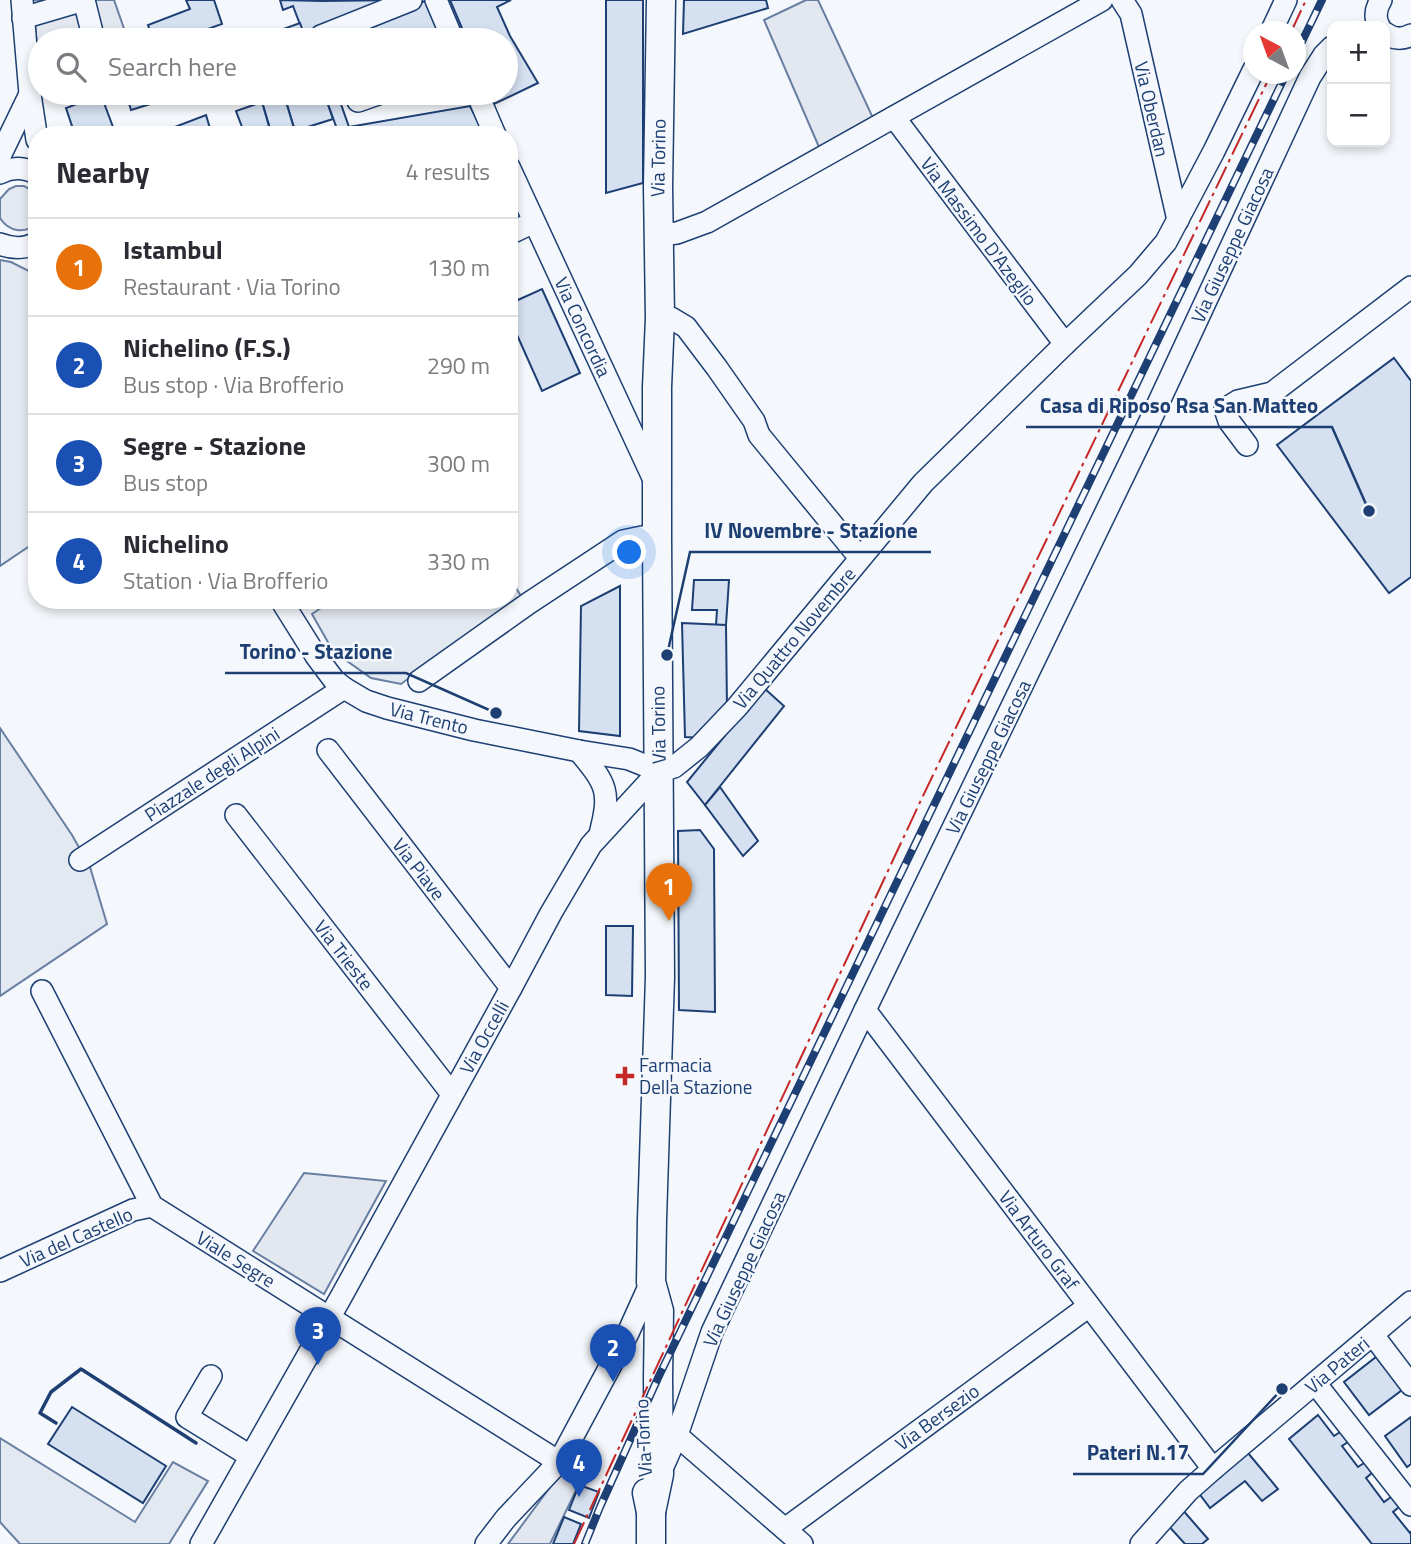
<!DOCTYPE html>
<html lang="en">
<head>
<meta charset="utf-8">
<style>
  :root { --surface:#fff; --page:#f2f2f3; --text:#2b2b33; --muted:#7c7c81; --line:#e1e1e2; --accent:#7c3aed }
  body { margin:0; font-family:"Titillium Web",sans-serif; background:var(--page); color:var(--text) }
  .controls { position:absolute; right:21px; top:21px; display:grid; overflow:hidden; border-radius:14px; box-shadow:0 4px 10px #0003 }
  .controls button { width:63px; height:63px; display:grid; place-items:center; padding:0; border:0; border-bottom:2px solid var(--line); background:var(--surface); color:var(--text); font:35px sans-serif }
  .compass { position:absolute; left:1243px; top:21px; width:63px; height:63px; border-radius:50%; background:var(--surface); box-shadow:0 4px 10px #0003; rotate:319deg }
  .you { position:absolute; left:630px; top:553px; width:24px; height:24px; margin:-18px; border:5px solid #fff; border-radius:50%; background:#1a73e8; box-shadow:0 0 0 10px #1a73e833 }
  .badge { display:grid; place-items:center; width:46px; height:46px; border-radius:50%; background:var(--accent); color:#fff; font-size:23px; font-weight:700 }
  .pin { position:absolute; translate:-50% -58px; filter:drop-shadow(0 2px 4px #0008) }
  .pin::after { content:''; position:absolute; top:37px; width:24px; height:21px; background:inherit; clip-path:polygon(0 0,100% 0,50% 100%) }
  .list { margin:0; padding:0; list-style:none }
  h2 { display:flex; justify-content:space-between; align-items:center; height:91px; margin:0; padding:0 28px; font-size:30px }
  h2 small { font-size:23px; font-weight:400; color:var(--muted) }
  .list li { display:grid; grid-template-columns:46px 1fr auto; gap:21px; align-items:center; box-sizing:border-box; height:98px; padding:0 28px; border-top:2px solid var(--line) }
  .list b { display:block; font-size:26px; white-space:nowrap }
  .list p { margin:0; font-size:23px; white-space:nowrap; color:var(--muted) }
  .list em { font-size:23px; font-style:normal; color:var(--muted) }
  .icon { flex:none; width:38px; height:38px; fill:none; stroke:currentColor; stroke-width:2; stroke-linecap:round; stroke-linejoin:round }
  .map { position:relative; flex:none; width:1411px; height:1544px; overflow:hidden }
  .search { position:absolute; background:var(--surface); box-shadow:0 4px 10px #0003; left:28px; top:28px; width:490px; height:77px; display:flex; align-items:center; gap:18px; box-sizing:border-box; padding:0 24px; border-radius:38px; color:var(--muted); font-size:26px }
  .panel { position:absolute; background:var(--surface); box-shadow:0 4px 10px #0003; left:28px; top:126px; width:490px; height:483px; border-radius:28px }
  .map>svg:first-child { display:block }
</style>
</head>
<body>
<div class="map">
<svg width="1411" height="1544" viewBox="0 0 1411 1544">
  <rect width="100%" height="100%" fill="#f4f7fb"/>
  <!-- green -->
  <g fill="#e3e9f0" stroke="#687fa3" stroke-width="2">
    <path d="M 16,186 L 24,186 L 37,193 L 37,224 C 24,234 9,232 0,218 L 0,199 L 9,189 Z"/>
    <polygon points="0,260 11,262 37,275 37,541 0,566"/>
    <polygon points="509,577 521,596 401,684 371,678 333,651 312,614 333,600 509,600"/>
    <polygon points="0,728 72,835 90,867 107,924 0,996"/>
    <polygon points="0,1438 135,1522 173,1462 208,1481 169,1544 20,1544 0,1522"/>
  </g>
  <!-- parking -->
  <g fill="#e3e8f0" stroke="#687fa3" stroke-width="2">
    <polygon points="33,0 114,0 128,40 40,40 40,81"/>
    <polygon points="806,0 818,0 873,118 819,147 764,20"/>
    <polygon points="304,1173 386,1181 324,1294 253,1251"/>
    <polygon points="565,1467 582,1478 550,1544 508,1544"/>
  </g>
  <!-- building -->
  <g fill="#d5e0f0" stroke="#1d3f73" stroke-width="2">
    <polygon points="186,0 214,0 222,24 177,40 153,40 148,25 190,9"/>
    <polygon points="280,0 322,1 402,0 304,35 293,6 283,10"/>
    <polygon points="450,0 511,0 497,7 510,36 538,83 494,104 489,93 506,93 506,40 467,40"/>
    <polygon points="606,0 643,0 643,183 606,193"/>
    <polygon points="684,0 766,0 768,8 683,34"/>
    <polygon points="425,1 440,35 425,40 331,40 347,30"/>
    <polygon points="300,23 306,40 253,40"/>
    <polygon points="126,93 186,93 131,110"/>
    <polygon points="288,93 324,93 333,119 295,131 284,95"/>
    <polygon points="324,93 337,93 349,127 337,129"/>
    <polygon points="101,95 116,135 75,135 66,108"/>
    <polygon points="284,95 296,135 272,135 262,102"/>
    <polygon points="262,102 270,130 254,135 245,135 236,111"/>
    <polygon points="470,106 483,132 469,135 339,135 337,129"/>
    <polygon points="206,115 212,135 154,135"/>
    <polygon points="509,185 527,221 509,230"/>
    <polygon points="542,289 580,373 542,391 509,317 509,304"/>
    <polygon points="1394,358 1411,381 1411,577 1389,593 1277,445"/>
    <polygon points="694,580 729,580 726,625 716,625 717,610 692,610"/>
    <polygon points="620,586 620,736 579,731 581,606"/>
    <polygon points="682,623 726,625 727,709 703,738 685,737"/>
    <polygon points="764,688 784,706 705,805 687,782"/>
    <polygon points="720,787 758,841 743,856 705,805"/>
    <polygon points="700,830 714,849 715,1012 679,1010 678,831"/>
    <polygon points="606,926 633,926 632,996 606,995"/>
    <polygon points="1376,1357 1402,1390 1369,1415 1344,1382"/>
    <polygon points="72,1407 166,1466 143,1503 48,1444"/>
    <polygon points="1318,1415 1334,1436 1340,1432 1348,1442 1342,1446 1358,1467 1364,1463 1372,1473 1366,1478 1384,1502 1391,1497 1399,1507 1393,1512 1410,1533 1411,1532 1411,1544 1372,1544 1289,1439"/>
    <polygon points="1411,1417 1411,1464 1407,1467 1385,1436"/>
    <polygon points="1248,1453 1278,1489 1262,1501 1245,1481 1210,1508 1198,1492"/>
    <polygon points="579,1485 599,1492 589,1518 569,1510"/>
    <polygon points="1181,1508 1208,1539 1202,1544 1185,1544 1166,1523"/>
    <polygon points="564,1517 581,1524 573,1544 553,1544"/>
  </g>
  <g fill="none" stroke-linecap="round" stroke-linejoin="round">
    <!-- minor casing -->
    <g stroke="#1d3f73" stroke-width="24">
      <g id="minor">
        <polyline points="22,0 30,94 37,140"/>
        <polyline points="436,0 453,40"/>
        <polyline points="1122,0 1131,14 1178,220"/>
        <polyline points="23,18 84,0 94,40"/>
        <path d="M 1379,26 C 1374,17 1376,8 1381,0"/>
        <polyline points="1271,32 1286,0"/>
        <path d="M 1385,33 C 1393,39 1402,40 1411,35"/>
        <polyline points="317,40 321,36 411,0"/>
        <polyline points="477,93 495,135"/>
        <polyline points="358,101 381,93"/>
        <polyline points="894,117 1065,344"/>
        <polyline points="0,156 30,94"/>
        <polyline points="509,167 655,482"/>
        <path d="M 0,173 C 13,166 24,168 37,173"/>
        <polyline points="509,234 534,222"/>
        <polyline points="658,235 677,233 707,222 1102,0"/>
        <path d="M 0,244 C 13,249 24,249 37,243"/>
        <polyline points="660,318 671,318 686,327 717,368 754,421 759,435 860,558"/>
        <polyline points="1247,445 1229,421 1225,409 1238,401 1272,393 1411,287"/>
        <polyline points="281,600 316,656 334,680 344,688 366,701 387,708 474,730 579,751 629,759 659,771"/>
        <polyline points="419,681 529,603 623,541 642,537 657,537"/>
        <polyline points="328,750 511,988"/>
        <path d="M 579,751 C 607,785 611,791 600,834"/>
        <polyline points="659,771 674,767 699,747 737,707 923,483 1065,344 1138,275 1166,242 1214,151 1254,69"/>
        <polyline points="236,815 452,1094"/>
        <polyline points="80,860 344,688"/>
        <polyline points="42,991 152,1206 559,1462"/>
        <polyline points="865,1010 1213,1469"/>
        <polyline points="0,1271 133,1210 152,1206"/>
        <polyline points="1373,1335 1411,1385"/>
        <polyline points="211,1376 187,1417 250,1456"/>
        <polyline points="1315,1383 1411,1505"/>
        <polyline points="666,1426 802,1544"/>
        <polyline points="661,1471 677,1435 712,1332 865,1010 1150,421 1310,77 1324,55 1332,47"/>
        <polyline points="785,1529 1089,1306"/>
        <polyline points="201,1544 341,1297 511,988 551,913 591,845 659,771"/>
        <polyline points="486,1544 506,1518 559,1462 628,1333 651,1282"/>
        <polyline points="1141,1544 1188,1491 1213,1469 1411,1302"/>
      </g>
    </g>
    <!-- major casing -->
    <g stroke="#1d3f73" stroke-width="31">
      <g id="major">
        <polyline points="647,1493 651,1512 651,1544"/>
        <polyline points="651,1512 659,1474 658,1378 659,1311 651,1282 652,1219 660,977 657,537 657,387 660,318 658,187 661,0"/>
      </g>
    </g>
    <!-- minor -->
    <use href="#minor" stroke="#f4f7fb" stroke-width="21"/>
    <!-- major -->
    <use href="#major" stroke="#f4f7fb" stroke-width="28"/>
    <!-- rail casing -->
    <g stroke="#1d3f73" stroke-width="8">
      <g id="rail">
        <polyline points="1296,54 1322,0"/>
        <polyline points="585,1544 600,1507 658,1378 1286,74"/>
      </g>
    </g>
    <!-- rail -->
    <use href="#rail" stroke="#f4f7fb" stroke-width="5" stroke-dasharray="16" stroke-linecap="butt"/>
    <!-- wall -->
    <polyline stroke="#1d3f73" stroke-width="3.5" points="56,1423 40,1413 51,1392 81,1369 196,1443"/>
    <!-- power -->
    <g stroke="#c62828" stroke-width="2" stroke-dasharray="24 5 3.5 5" stroke-linecap="butt">
      <polyline points="1291,32 1306,0"/>
      <polyline points="574,1544 921,800 1271,74"/>
    </g>
  </g>
  <!-- markers -->
  <path fill="#c62828" stroke="#f4f7fb" stroke-width="2.5" d="M621.5 1065.5h7v7h7v7h-7v7h-7v-7h-7v-7h7z"/>
  <g text-anchor="middle" stroke-width="5" stroke-linejoin="round" paint-order="stroke">
    <!-- street labels -->
    <g font-size="19" fill="#1d3f73" stroke="#f4f7fb">
      <text transform="translate(1152 109) rotate(77)" y="7">Via Oberdan</text>
      <text transform="translate(658 158) rotate(-89)" y="7">Via Torino</text>
      <text transform="translate(979 231) rotate(53)" y="7">Via Massimo D'Azeglio</text>
      <text transform="translate(1232 245) rotate(-65)" y="7">Via Giuseppe Giacosa</text>
      <text transform="translate(583 327) rotate(65)" y="7">Via Concordia</text>
      <text transform="translate(794 638) rotate(-50)" y="7">Via Quattro Novembre</text>
      <text transform="translate(429 718) rotate(14)" y="7">Via Trento</text>
      <text transform="translate(658 725) rotate(-91)" y="7">Via Torino</text>
      <text transform="translate(988 757) rotate(-64)" y="7">Via Giuseppe Giacosa</text>
      <text transform="translate(212 774) rotate(-33)" y="7">Piazzale degli Alpini</text>
      <text transform="translate(419 869) rotate(52)" y="7">Via Piave</text>
      <text transform="translate(344 955) rotate(52)" y="7">Via Trieste</text>
      <text transform="translate(484 1037) rotate(-61)" y="7">Via Occelli</text>
      <text transform="translate(76 1237) rotate(-24)" y="7">Via del Castello</text>
      <text transform="translate(1039 1240) rotate(53)" y="7">Via Arturo Graf</text>
      <text transform="translate(236 1259) rotate(32)" y="7">Viale Segre</text>
      <text transform="translate(744 1269) rotate(-65)" y="7">Via Giuseppe Giacosa</text>
      <text transform="translate(1337 1365) rotate(-40)" y="7">Via Pateri</text>
      <text transform="translate(937 1417) rotate(-36)" y="7">Via Bersezio</text>
      <text transform="translate(643 1438) rotate(-93)" y="7">Via Torino</text>
    </g>
    <!-- poi labels -->
    <g font-size="19" fill="#1d3f73" stroke="#f4f7fb" text-anchor="start">
      <text x="639" y="1072">Farmacia<tspan x="639" dy="22">Della Stazione</tspan></text>
    </g>
  </g>
  <!-- callouts -->
  <path fill="none" stroke="#1d3f73" stroke-width="2.5" d="M1369 511L1332 427H1026M667 655L690 552H931M496 713L406 673H225M1282 1389L1203 1474H1073"/>
  <g fill="#1d3f73" stroke="#f4f7fb" stroke-width="2.5">
    <circle cx="1369" cy="511" r="7"/>
    <circle cx="667" cy="655" r="7"/>
    <circle cx="496" cy="713" r="7"/>
    <circle cx="1282" cy="1389" r="7"/>
  </g>
  <g font-size="21" text-anchor="middle" font-weight="bold" fill="#1d3f73" stroke="#f4f7fb" stroke-width="5" stroke-linejoin="round" paint-order="stroke">
    <text x="1179" y="413">Casa di Riposo Rsa San Matteo</text>
    <text x="811" y="538">IV Novembre - Stazione</text>
    <text x="316" y="659">Torino - Stazione</text>
    <text x="1138" y="1460">Pateri N.17</text>
  </g>
</svg>
<div class="controls">
<button>+</button>
<button>−</button>
</div>
<svg class="compass" viewBox="-18 -18 36 36"><path d="M0-13l5 13h-10z" fill="#e53935"/><path d="M0 13l5-13h-10z" fill="#7c7c81"/></svg>
<div class="you"></div>
<div class="pin badge" style="left:669px;top:921px;background:#e8710a">1</div>
<div class="pin badge" style="left:613px;top:1382px;background:#1a4fb4">2</div>
<div class="pin badge" style="left:318px;top:1365px;background:#1a4fb4">3</div>
<div class="pin badge" style="left:579px;top:1497px;background:#1a4fb4">4</div>
<div class="search"><svg class="icon" aria-label="search" viewBox="0 0 24 24"><circle cx="10" cy="10" r="6"/><path d="M15 15l6 6"/></svg>Search here</div>
<section class="panel">
<h2>Nearby<small>4 results</small></h2>
<ul class="list">
<li><span class="badge" style="background:#e8710a">1</span><div><b>Istambul</b><p>Restaurant · Via Torino</p></div><em>130 m</em></li>
<li><span class="badge" style="background:#1a4fb4">2</span><div><b>Nichelino (F.S.)</b><p>Bus stop · Via Brofferio</p></div><em>290 m</em></li>
<li><span class="badge" style="background:#1a4fb4">3</span><div><b>Segre - Stazione</b><p>Bus stop</p></div><em>300 m</em></li>
<li><span class="badge" style="background:#1a4fb4">4</span><div><b>Nichelino</b><p>Station · Via Brofferio</p></div><em>330 m</em></li>
</ul>
</section>
</div>
</body>
</html>
